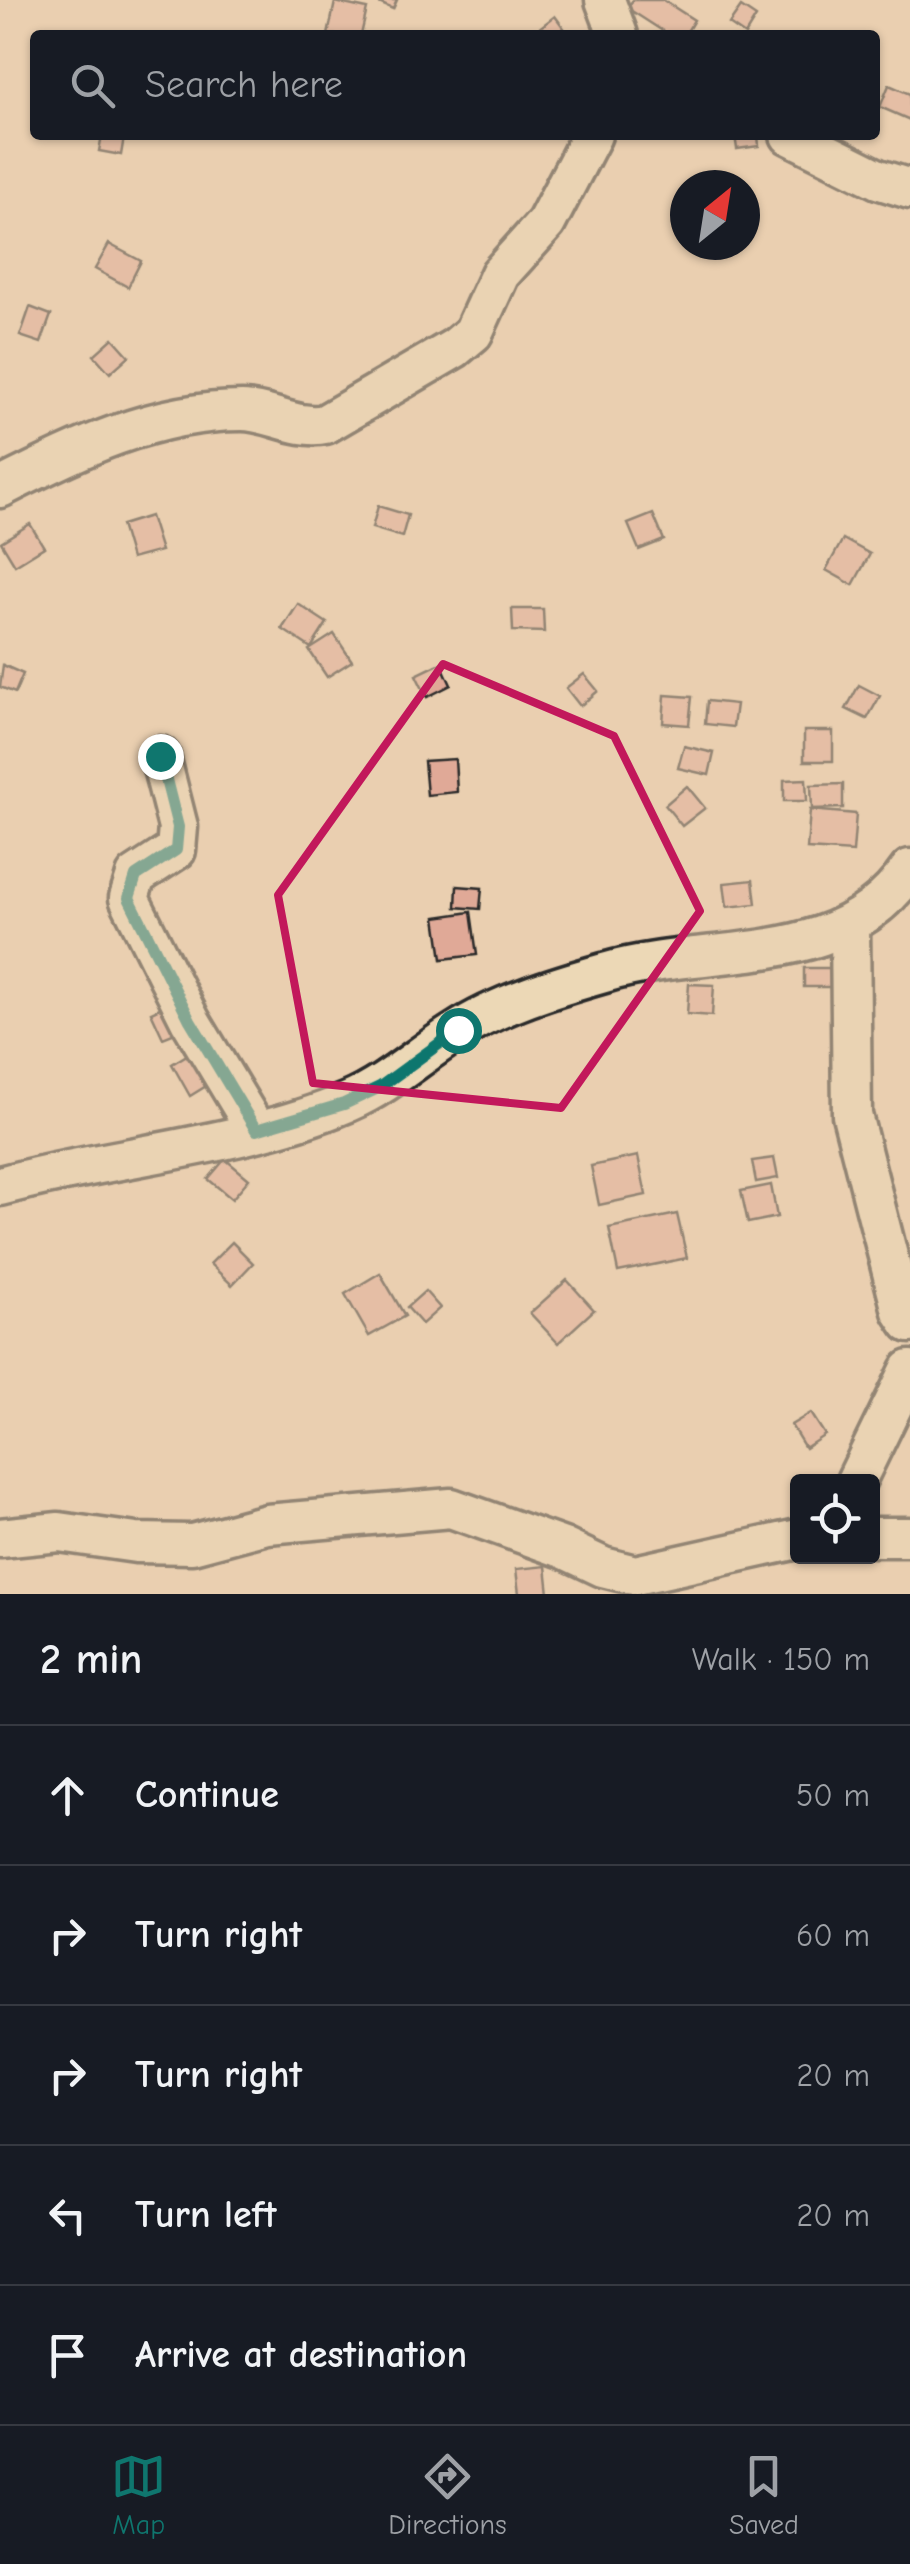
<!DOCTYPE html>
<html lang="en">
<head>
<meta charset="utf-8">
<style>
  :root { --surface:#171b24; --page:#242831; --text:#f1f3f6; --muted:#9ea1a6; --line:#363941; --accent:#0f766e }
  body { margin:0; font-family:"Comic Neue",sans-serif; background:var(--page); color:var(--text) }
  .controls { position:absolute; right:30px; bottom:30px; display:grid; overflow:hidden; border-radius:10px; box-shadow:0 2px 8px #0004 }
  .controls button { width:90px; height:90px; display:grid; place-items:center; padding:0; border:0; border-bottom:2px solid var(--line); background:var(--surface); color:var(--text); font:50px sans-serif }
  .compass { position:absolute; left:670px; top:170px; width:90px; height:90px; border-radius:50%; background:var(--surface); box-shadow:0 2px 8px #0004; rotate:30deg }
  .stop { position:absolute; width:30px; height:30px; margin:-22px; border:8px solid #0f766e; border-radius:50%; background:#fff }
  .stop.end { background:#0f766e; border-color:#fff; box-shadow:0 2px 10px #0008 }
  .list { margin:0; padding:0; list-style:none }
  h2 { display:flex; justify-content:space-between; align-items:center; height:130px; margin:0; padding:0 40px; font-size:42px }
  h2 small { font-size:32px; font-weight:400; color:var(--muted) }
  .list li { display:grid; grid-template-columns:65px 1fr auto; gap:30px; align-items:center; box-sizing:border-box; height:140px; padding:0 40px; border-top:2px solid var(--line) }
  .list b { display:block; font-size:38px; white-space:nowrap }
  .list em { font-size:32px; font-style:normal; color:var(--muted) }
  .icon { flex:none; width:55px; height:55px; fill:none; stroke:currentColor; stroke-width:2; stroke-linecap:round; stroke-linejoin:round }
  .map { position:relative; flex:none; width:910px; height:1594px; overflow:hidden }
  .search { position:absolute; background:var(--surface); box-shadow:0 2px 8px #0004; left:30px; right:30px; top:30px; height:110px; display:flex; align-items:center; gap:25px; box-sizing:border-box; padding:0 35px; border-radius:10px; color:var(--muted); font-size:38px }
  .sheet { height:830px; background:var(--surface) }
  nav { display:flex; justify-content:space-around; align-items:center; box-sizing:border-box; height:140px; border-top:2px solid var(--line); background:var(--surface); font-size:28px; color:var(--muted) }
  nav a { display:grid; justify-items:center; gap:5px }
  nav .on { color:var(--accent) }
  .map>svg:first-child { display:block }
</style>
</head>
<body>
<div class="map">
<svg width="910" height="1594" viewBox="0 0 910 1594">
  <rect width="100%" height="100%" fill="#eacfb0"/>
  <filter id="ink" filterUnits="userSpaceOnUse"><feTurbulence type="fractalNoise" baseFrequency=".01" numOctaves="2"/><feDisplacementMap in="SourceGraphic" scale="20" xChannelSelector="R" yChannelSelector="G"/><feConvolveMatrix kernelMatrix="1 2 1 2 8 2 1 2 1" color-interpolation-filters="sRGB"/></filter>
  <g filter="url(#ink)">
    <!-- building -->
    <g fill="#e0a997" stroke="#2b2b2b" stroke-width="2.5">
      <polygon points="372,0 397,0 393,9"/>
      <polygon points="633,0 663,0 694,20 685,35 669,35 627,8"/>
      <polygon points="335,2 367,9 361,35 328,35"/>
      <polygon points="741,7 756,17 745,35 729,24"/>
      <polygon points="555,16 569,35 542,35 538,29"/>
      <polygon points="889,85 910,94 910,120 880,107"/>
      <polygon points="102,135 124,137 121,155 99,151"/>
      <polygon points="735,135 758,135 759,146 737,149"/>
      <polygon points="109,244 141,261 128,287 95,269"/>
      <polygon points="30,307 51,315 41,343 20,336"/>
      <polygon points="113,338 129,356 110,373 94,355"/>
      <polygon points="378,506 408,515 402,537 372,528"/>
      <polygon points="653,514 664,540 639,550 628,524"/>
      <polygon points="150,516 161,551 131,559 121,525"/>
      <polygon points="30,524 44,547 15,565 1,542"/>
      <polygon points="843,539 870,554 853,585 826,570"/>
      <polygon points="298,604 327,623 311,648 282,629"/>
      <polygon points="512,609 543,609 544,632 513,631"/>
      <polygon points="334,634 352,661 327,677 309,650"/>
      <polygon points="441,663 451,685 427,697 416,675"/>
      <polygon points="3,665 23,674 15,693 0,687"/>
      <polygon points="584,674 598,691 580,706 566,688"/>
      <polygon points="859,685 880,696 867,719 846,709"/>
      <polygon points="665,695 692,697 689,725 663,723"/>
      <polygon points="707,701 736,704 733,727 705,724"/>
      <rect x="804" y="731" width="29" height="30"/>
      <polygon points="684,746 714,753 709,775 678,768"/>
      <polygon points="455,759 457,792 427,795 424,761"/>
      <polygon points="806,779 807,801 784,801 784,780"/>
      <polygon points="843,784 843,808 812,809 811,785"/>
      <polygon points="687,786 705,808 682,826 665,805"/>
      <polygon points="810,810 856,814 853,852 807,849"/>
      <polygon points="753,880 756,904 727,907 724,883"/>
      <polygon points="457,886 482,888 480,909 456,907"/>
      <polygon points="471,912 477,955 442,959 436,917"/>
      <rect x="804" y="968" width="36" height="19"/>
      <polygon points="689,984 714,985 712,1016 687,1014"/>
      <polygon points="179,999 201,1046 185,1053 175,1033 163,1038 151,1012"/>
      <polygon points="200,1047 219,1078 190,1096 172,1064"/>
      <polygon points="638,1156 646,1195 599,1205 591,1166"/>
      <polygon points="774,1158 778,1178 756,1182 752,1161"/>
      <polygon points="225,1159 249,1179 232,1199 208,1179"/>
      <polygon points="771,1185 777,1217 748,1223 741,1191"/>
      <polygon points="677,1214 687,1258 618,1272 609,1228"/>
      <polygon points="232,1242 253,1263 232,1285 210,1264"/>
      <polygon points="380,1273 405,1316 369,1336 345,1294"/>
      <polygon points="567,1280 594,1310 558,1343 530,1313"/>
      <polygon points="425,1291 440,1308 422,1324 407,1307"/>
      <polygon points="811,1413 825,1435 805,1448 791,1425"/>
      <polygon points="546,1566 549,1594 519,1594 516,1569"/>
    </g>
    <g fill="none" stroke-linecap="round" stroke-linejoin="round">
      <!-- minor casing -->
      <g stroke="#2b2b2b" stroke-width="45">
        <g id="minor">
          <polyline points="605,0 618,35"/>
          <polyline points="790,135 878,179 910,189"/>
          <path d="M 0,488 C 76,449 154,411 242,411 C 270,411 297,430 325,424 L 455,348 L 473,333 L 500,274 L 546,223 L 592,135"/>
          <polyline points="160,756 178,827 176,850 136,876 129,898 190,1020 256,1130"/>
          <polyline points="850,926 852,1115 902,1311 910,1323"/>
          <path d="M 0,1186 C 113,1155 239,1148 348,1102 C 388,1085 419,1055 456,1032 C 499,1004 555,987 604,973 C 711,941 839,973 910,869"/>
          <polyline points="856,1481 910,1370"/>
          <polyline points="872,1537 910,1537"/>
          <polyline points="0,1538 59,1532 136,1543 192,1544 267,1524 451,1508 563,1548 603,1567 635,1575 798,1539"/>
        </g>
      </g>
      <!-- minor -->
      <use href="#minor" stroke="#ecd8b6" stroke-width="38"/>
    </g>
  </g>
  <g fill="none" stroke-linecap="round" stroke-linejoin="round" filter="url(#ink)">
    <!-- route -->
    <polyline stroke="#0f766e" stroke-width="12" points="160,756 178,827 176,850 136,876 129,898 190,1020 256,1130 344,1104 380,1087 458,1030"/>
  </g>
  <!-- marked area -->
  <path d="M0 0H910V1594H0ZM 443,664 L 614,736 L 700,911 L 561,1108 L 313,1083 L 278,895 Z" fill="#eacfb0" fill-opacity=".55" fill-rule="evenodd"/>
  <path fill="none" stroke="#c2185b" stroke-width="8" stroke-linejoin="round" d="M 443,664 L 614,736 L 700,911 L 561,1108 L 313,1083 L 278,895 Z"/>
</svg>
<div class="controls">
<button><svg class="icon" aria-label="locate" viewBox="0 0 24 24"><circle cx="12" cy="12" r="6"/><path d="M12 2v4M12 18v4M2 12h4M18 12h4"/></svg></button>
</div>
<svg class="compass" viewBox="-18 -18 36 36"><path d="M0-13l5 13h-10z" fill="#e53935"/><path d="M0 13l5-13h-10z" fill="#9ea1a6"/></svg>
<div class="stop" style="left:458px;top:1030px"></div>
<div class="stop end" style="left:160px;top:756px"></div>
<div class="search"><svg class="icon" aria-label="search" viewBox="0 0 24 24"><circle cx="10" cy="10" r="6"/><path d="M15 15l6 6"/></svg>Search here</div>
</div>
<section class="sheet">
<h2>2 min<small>Walk · 150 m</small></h2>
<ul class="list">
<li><svg class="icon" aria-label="ahead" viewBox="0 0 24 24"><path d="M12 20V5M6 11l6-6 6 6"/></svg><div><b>Continue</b></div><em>50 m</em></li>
<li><svg class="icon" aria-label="right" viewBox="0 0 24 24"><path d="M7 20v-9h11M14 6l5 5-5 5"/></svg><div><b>Turn right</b></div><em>60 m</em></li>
<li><svg class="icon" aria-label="right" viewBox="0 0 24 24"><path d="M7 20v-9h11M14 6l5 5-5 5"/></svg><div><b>Turn right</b></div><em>20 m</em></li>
<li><svg class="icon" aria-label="left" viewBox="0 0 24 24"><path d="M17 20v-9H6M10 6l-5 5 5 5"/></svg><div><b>Turn left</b></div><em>20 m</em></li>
<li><svg class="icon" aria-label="arrive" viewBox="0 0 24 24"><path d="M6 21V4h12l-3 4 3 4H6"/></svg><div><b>Arrive at destination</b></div></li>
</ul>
</section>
<nav>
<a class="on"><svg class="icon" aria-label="map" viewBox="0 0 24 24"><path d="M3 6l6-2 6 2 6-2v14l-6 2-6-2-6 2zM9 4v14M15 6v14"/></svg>Map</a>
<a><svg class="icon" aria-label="directions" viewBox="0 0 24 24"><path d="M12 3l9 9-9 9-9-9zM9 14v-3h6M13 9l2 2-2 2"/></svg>Directions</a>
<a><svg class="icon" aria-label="saved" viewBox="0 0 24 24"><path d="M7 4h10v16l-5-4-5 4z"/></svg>Saved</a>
</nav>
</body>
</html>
